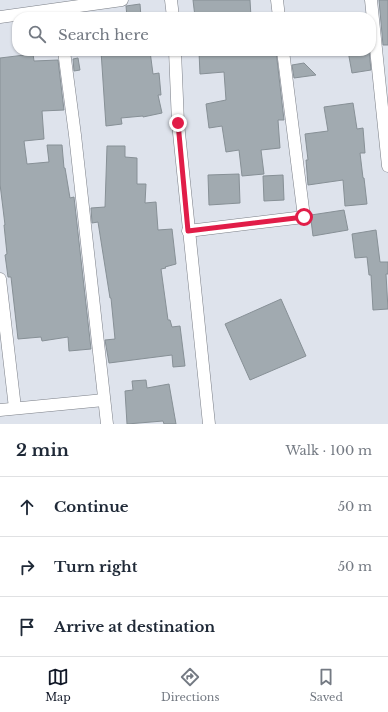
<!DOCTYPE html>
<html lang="en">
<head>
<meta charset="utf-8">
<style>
  :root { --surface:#fff; --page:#f6f6f7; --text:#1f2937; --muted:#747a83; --line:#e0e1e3; --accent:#111827 }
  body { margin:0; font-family:"Libre Baskerville",serif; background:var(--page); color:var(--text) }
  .stop { position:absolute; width:12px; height:12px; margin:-9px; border:3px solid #e11d48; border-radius:50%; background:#fff }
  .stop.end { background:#e11d48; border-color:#fff; box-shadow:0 1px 4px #0008 }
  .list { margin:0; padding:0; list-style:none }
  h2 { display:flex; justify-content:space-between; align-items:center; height:52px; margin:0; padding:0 16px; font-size:17px }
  h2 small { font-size:13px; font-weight:400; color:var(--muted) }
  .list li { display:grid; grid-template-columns:26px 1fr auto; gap:12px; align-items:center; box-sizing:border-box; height:60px; padding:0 16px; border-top:1px solid var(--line) }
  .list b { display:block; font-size:15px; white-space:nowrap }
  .list em { font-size:13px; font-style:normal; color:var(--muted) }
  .icon { flex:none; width:22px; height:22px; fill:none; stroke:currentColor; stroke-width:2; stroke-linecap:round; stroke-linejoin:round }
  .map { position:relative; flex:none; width:388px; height:424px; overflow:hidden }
  .search { position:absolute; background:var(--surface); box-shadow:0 1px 3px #0004; left:12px; right:12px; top:12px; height:44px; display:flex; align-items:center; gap:10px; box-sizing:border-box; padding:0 14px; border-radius:16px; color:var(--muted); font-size:15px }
  .sheet { height:232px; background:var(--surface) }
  nav { display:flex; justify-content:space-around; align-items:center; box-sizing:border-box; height:56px; border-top:1px solid var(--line); background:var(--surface); font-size:11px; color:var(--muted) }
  nav a { display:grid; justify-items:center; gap:2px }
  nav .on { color:var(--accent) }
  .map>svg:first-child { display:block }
</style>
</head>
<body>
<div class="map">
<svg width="388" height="424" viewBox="0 0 388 424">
  <rect width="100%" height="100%" fill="#dee3ec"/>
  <!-- building -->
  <g fill="#a1aab0" stroke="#879096">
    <polygon points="193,0 250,0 251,17 195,17"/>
    <polygon points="379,0 388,0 388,45 383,45"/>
    <polygon points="140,4 141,17 127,17 126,6"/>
    <polygon points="101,51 150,51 153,74 159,73 161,95 158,95 162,113 143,117 143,116 121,118 122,124 106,126"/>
    <polygon points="215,51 276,51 284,120 278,120 280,148 261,150 264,174 242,176 239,150 226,152 222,126 209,128 206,104 226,100 224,72 200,74 199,52"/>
    <polygon points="348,51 369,51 371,70 352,73"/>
    <polygon points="33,54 34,61 58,60 64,110 42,111 44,139 24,141 27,164 49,162 47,145 62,145 64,168 65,168 70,198 74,197 91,349 69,351 68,337 42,341 41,337 18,339 11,277 8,277 5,255 7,254 4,225 5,225 0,184 0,58"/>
    <polygon points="78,58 80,70 74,71 73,59"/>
    <polygon points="304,63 316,75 294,78 292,65"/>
    <polygon points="353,103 357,129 363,128 365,153 360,153 363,178 364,178 367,204 345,206 343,180 308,185 306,160 308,160 305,134 328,131 324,107"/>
    <polygon points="107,146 125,146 125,157 137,158 137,184 146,184 145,203 156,202 158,230 172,229 176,264 165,267 166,268 161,269 168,320 170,320 172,327 180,326 185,366 173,367 172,355 109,363 105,340 115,339 111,298 110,298 98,222 92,223 91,208 105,207"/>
    <polygon points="239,174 240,203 209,205 208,175"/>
    <polygon points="283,175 284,200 264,201 263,176"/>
    <polygon points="344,210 348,230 313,236 311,220 311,215"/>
    <polygon points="376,230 380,262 388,262 388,274 386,274 388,309 373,310 371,275 369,275 367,257 355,258 352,234"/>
    <polygon points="281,299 306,356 250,380 225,324"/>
    <polygon points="146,380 147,388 169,384 176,424 164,424 163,421 127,424 125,391 133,390 132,381"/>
  </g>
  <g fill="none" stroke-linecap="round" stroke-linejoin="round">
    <!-- street casing -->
    <g stroke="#7b7f87" stroke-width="13">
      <g id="street">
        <polyline points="171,0 173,17"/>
        <polyline points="277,0 279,17"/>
        <polyline points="371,0 388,166"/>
        <polyline points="0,17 122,0"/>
        <polyline points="64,51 75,135 107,424"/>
        <polyline points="175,51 178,123 209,424"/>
        <polyline points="188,231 304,217 283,51"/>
        <polyline points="0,279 15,408"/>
        <polyline points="0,410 104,400"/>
      </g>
    </g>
    <!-- street -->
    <use href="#street" stroke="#fff" stroke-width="12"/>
  </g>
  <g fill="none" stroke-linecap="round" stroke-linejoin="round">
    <!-- route -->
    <polyline stroke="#e11d48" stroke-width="5" points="178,123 188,231 304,217"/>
  </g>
</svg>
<div class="stop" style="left:304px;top:217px"></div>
<div class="stop end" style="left:178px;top:123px"></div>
<div class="search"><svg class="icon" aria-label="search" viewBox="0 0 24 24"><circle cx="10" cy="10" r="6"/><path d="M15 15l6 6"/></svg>Search here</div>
</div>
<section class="sheet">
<h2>2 min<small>Walk · 100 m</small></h2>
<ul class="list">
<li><svg class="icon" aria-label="ahead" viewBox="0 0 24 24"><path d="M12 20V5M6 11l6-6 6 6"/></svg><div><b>Continue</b></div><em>50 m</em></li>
<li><svg class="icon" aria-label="right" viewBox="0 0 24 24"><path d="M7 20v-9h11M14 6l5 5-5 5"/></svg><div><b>Turn right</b></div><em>50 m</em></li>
<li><svg class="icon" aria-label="arrive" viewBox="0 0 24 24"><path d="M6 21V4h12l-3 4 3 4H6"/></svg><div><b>Arrive at destination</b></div></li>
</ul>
</section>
<nav>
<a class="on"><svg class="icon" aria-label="map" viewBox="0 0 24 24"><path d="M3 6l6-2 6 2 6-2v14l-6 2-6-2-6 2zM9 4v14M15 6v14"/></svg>Map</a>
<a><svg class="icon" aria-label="directions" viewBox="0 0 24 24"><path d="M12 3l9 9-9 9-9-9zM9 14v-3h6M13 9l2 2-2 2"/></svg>Directions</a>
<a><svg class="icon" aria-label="saved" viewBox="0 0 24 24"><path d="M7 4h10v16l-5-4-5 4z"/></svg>Saved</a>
</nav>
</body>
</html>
